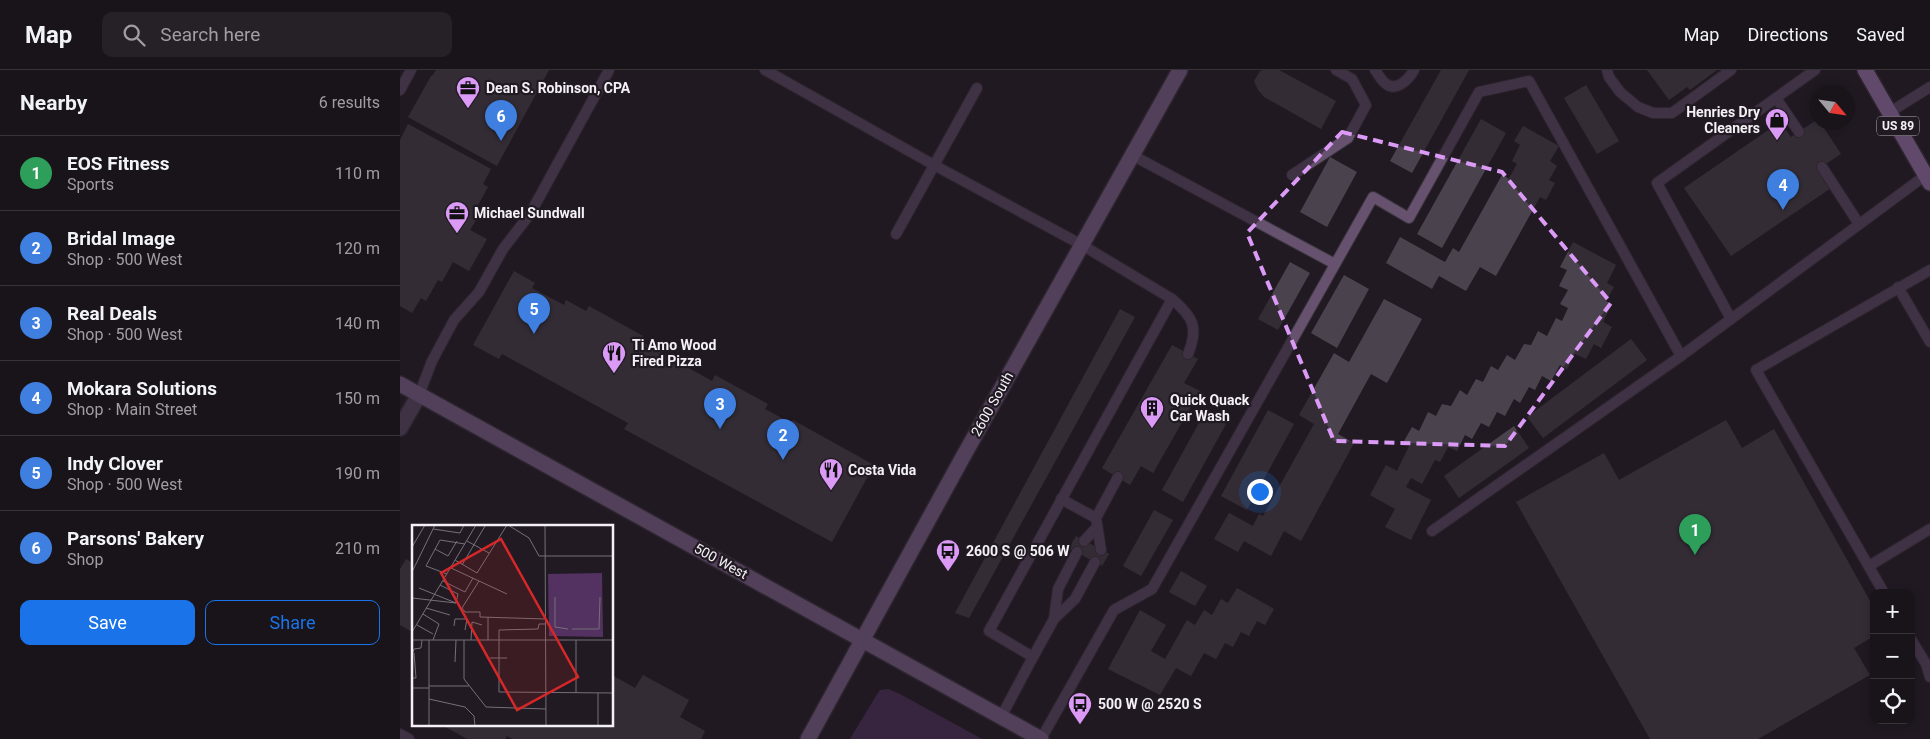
<!DOCTYPE html>
<html lang="en">
<head>
<meta charset="utf-8">
<style>
  :root { --surface:#19141a; --page:#262127; --text:#f1f3f6; --muted:#9f9ea2; --line:#373339; --accent:#1a73e8 }
  body { margin:0; font-family:Roboto,sans-serif; background:var(--page); color:var(--text) }
  .controls { position:absolute; right:15px; bottom:15px; display:grid; overflow:hidden; border-radius:10px; box-shadow:0 2px 8px #0003 }
  .controls button { width:45px; height:45px; display:grid; place-items:center; padding:0; border:0; border-bottom:1px solid var(--line); background:var(--surface); color:var(--text); font:25px sans-serif }
  .compass { position:absolute; left:1410px; top:15px; width:45px; height:45px; border-radius:50%; background:var(--surface); box-shadow:0 2px 8px #0003; rotate:119deg }
  .you { position:absolute; left:859px; top:421px; width:18px; height:18px; margin:-12px; border:4px solid #fff; border-radius:50%; background:#1a73e8; box-shadow:0 0 0 8px #1a73e833 }
  .badge { display:grid; place-items:center; width:32px; height:32px; border-radius:50%; background:var(--accent); color:#fff; font-size:16px; font-weight:700 }
  .pin { position:absolute; translate:-50% -41px; filter:drop-shadow(0 1px 2px #0008) }
  .pin::after { content:''; position:absolute; top:26px; width:18px; height:15px; background:inherit; clip-path:polygon(0 0,100% 0,50% 100%) }
  .list { margin:0; padding:0; list-style:none }
  h2 { display:flex; justify-content:space-between; align-items:center; height:65px; margin:0; padding:0 20px; font-size:21px }
  h2 small { font-size:16px; font-weight:400; color:var(--muted) }
  .list li { display:grid; grid-template-columns:32px 1fr auto; gap:15px; align-items:center; box-sizing:border-box; height:75px; padding:0 20px; border-top:1px solid var(--line) }
  .list b { display:block; font-size:19px; white-space:nowrap }
  .list p { margin:0; font-size:16px; white-space:nowrap; color:var(--muted) }
  .list em { font-size:16px; font-style:normal; color:var(--muted) }
  .actions { display:flex; gap:10px; padding:15px 20px }
  .actions a { flex:1; padding:11px 0; border:1px solid var(--accent); border-radius:10px; text-align:center; font-size:18px; color:var(--accent) }
  .actions .main { background:var(--accent); color:#fff }
  .icon { flex:none; width:28px; height:28px; fill:none; stroke:currentColor; stroke-width:2; stroke-linecap:round; stroke-linejoin:round }
  .map { position:relative; flex:none; width:1530px; height:669px; overflow:hidden }
  header { display:flex; align-items:center; gap:30px; box-sizing:border-box; height:70px; padding:0 25px; background:var(--surface); border-bottom:1px solid var(--line) }
  header strong { font-size:24px }
  nav { display:flex; gap:28px; margin-inline-start:auto; font-size:18px }
  .search { width:350px; height:45px; background:var(--page); display:flex; align-items:center; gap:12px; box-sizing:border-box; padding:0 18px; border-radius:10px; color:var(--muted); font-size:19px }
  main { display:flex }
  aside { flex:1; background:var(--surface) }
  .map>svg:first-child { display:block }
</style>
</head>
<body>
<header>
<strong>Map</strong>
<div class="search"><svg class="icon" aria-label="search" viewBox="0 0 24 24"><circle cx="10" cy="10" r="6"/><path d="M15 15l6 6"/></svg>Search here</div>
<nav><a>Map</a><a>Directions</a><a>Saved</a></nav>
</header>
<main>
<aside>
<h2>Nearby<small>6 results</small></h2>
<ul class="list">
<li><span class="badge" style="background:#2e9e5b">1</span><div><b>EOS Fitness</b><p>Sports</p></div><em>110 m</em></li>
<li><span class="badge" style="background:#3f7fe0">2</span><div><b>Bridal Image</b><p>Shop · 500 West</p></div><em>120 m</em></li>
<li><span class="badge" style="background:#3f7fe0">3</span><div><b>Real Deals</b><p>Shop · 500 West</p></div><em>140 m</em></li>
<li><span class="badge" style="background:#3f7fe0">4</span><div><b>Mokara Solutions</b><p>Shop · Main Street</p></div><em>150 m</em></li>
<li><span class="badge" style="background:#3f7fe0">5</span><div><b>Indy Clover</b><p>Shop · 500 West</p></div><em>190 m</em></li>
<li><span class="badge" style="background:#3f7fe0">6</span><div><b>Parsons' Bakery</b><p>Shop</p></div><em>210 m</em></li>
</ul>
<div class="actions"><a class="main">Save</a><a>Share</a></div>
</aside>
<div class="map">
<svg width="1530" height="669" viewBox="0 0 1530 669">
  <rect width="100%" height="100%" fill="#211a23"/>
  <!-- green -->
  <polygon fill="#533261" points="488,619 500,624 582,669 450,669 476,626 480,620"/>
  <!-- building -->
  <g fill="#4a434d">
    <polygon points="36,0 149,0 97,96 8,47 31,6 32,6"/>
    <polygon points="863,0 879,0 936,31 921,59 864,27 858,20 854,11 860,1"/>
    <polygon points="1041,0 1069,0 1012,103 990,91"/>
    <polygon points="1247,0 1317,0 1290,20 1287,17 1269,30"/>
    <polygon points="1186,15 1219,71 1197,84 1164,28"/>
    <polygon points="1081,49 1106,63 1042,178 1017,164"/>
    <polygon points="1418,49 1418,52 1420,52 1441,84 1418,99 1431,118 1331,186 1284,118 1380,52 1391,67"/>
    <polygon points="8,54 91,99 83,114 88,117 77,137 82,140 70,160 87,169 69,201 53,192 42,212 38,210 26,231 21,228 12,243 0,236 0,70"/>
    <polygon points="1123,56 1159,76 1150,91 1157,96 1149,110 1155,113 1146,130 1140,127 1096,206 1080,197 1066,221 1039,206 1032,219 986,193 1000,167 1045,192 1053,178 1059,182 1102,105 1109,108 1117,94 1112,91 1120,75 1114,71"/>
    <polygon points="930,87 957,102 927,157 900,142"/>
    <polygon points="1173,172 1216,195 1207,213 1214,217 1206,231 1212,234 1203,252 1212,257 1201,278 1194,274 1186,289 1175,284 1167,299 1160,295 1151,311 1142,306 1135,320 1129,317 1120,333 1114,329 1105,346 1097,342 1089,357 1081,353 1072,369 1065,365 1057,381 1048,377 1040,392 1035,390 1022,414 1011,408 1006,417 1031,430 1011,470 985,457 995,439 970,425 986,395 997,401 1010,374 1004,371 1012,357 1019,361 1028,342 1036,346 1042,334 1051,336 1060,320 1067,325 1076,309 1083,312 1091,296 1098,300 1107,285 1115,290 1124,274 1131,275 1138,261 1147,266 1156,248 1162,251 1168,238 1160,234 1168,220 1159,216 1167,200 1160,197"/>
    <polygon points="890,192 910,203 878,260 858,249"/>
    <polygon points="114,201 135,213 132,218 164,235 166,230 186,241 189,236 243,266 240,271 312,311 315,305 368,334 365,339 391,353 393,350 474,395 432,472 224,359 228,353 102,284 99,289 73,275"/>
    <polygon points="944,205 969,219 937,278 911,263"/>
    <polygon points="984,229 1022,249 987,313 971,304 938,364 954,373 901,471 884,461 871,486 844,471 838,482 814,469 829,443 853,456 859,444 863,446 914,354 899,345 934,283 949,292"/>
    <polygon points="720,239 735,247 569,548 555,543"/>
    <polygon points="1231,269 1247,290 1143,368 1127,347"/>
    <polygon points="772,275 798,289 784,313 800,321 753,403 741,396 730,415 702,398"/>
    <polygon points="868,340 894,354 847,440 821,426"/>
    <polygon points="805,342 826,354 783,432 762,420"/>
    <polygon points="1326,350 1342,378 1374,359 1474,538 1474,566 1454,578 1470,605 1358,669 1250,669 1116,432 1204,383 1219,410"/>
    <polygon points="1114,356 1129,378 1059,428 1044,406"/>
    <polygon points="754,440 773,450 741,506 723,496"/>
    <polygon points="676,466 709,484 702,496 669,478"/>
    <polygon points="6,489 14,494 14,563 0,555 0,499"/>
    <polygon points="781,501 807,516 795,536 769,522"/>
    <polygon points="837,518 874,539 865,555 857,551 849,566 841,562 833,577 825,573 816,589 804,583 791,606 776,598 760,625 708,599 740,540 766,555 751,581 765,589 787,550 795,555 804,540 812,545 821,529 828,533"/>
    <polygon points="212,605 235,618 243,605 289,630 280,647 305,661 301,669 113,669 107,666 105,669 67,669 42,655 212,655"/>
  </g>
  <g fill="none" stroke-linecap="round" stroke-linejoin="round">
    <!-- lane casing -->
    <g stroke="#3a343c" stroke-width="12">
      <g id="lane">
        <polyline points="365,0 534,95 682,175 772,229 589,561 633,587 601,647"/>
        <path d="M 975,0 C 978,4 981,10 985,13 C 996,23 1009,9 1014,0"/>
        <polyline points="1207,0 1209,7 1220,22 1238,37 1253,43 1272,43 1331,0"/>
        <polyline points="0,20 11,0"/>
        <polyline points="1376,28 1399,62"/>
        <polyline points="1490,42 1530,17"/>
        <polyline points="732,85 935,194"/>
        <polyline points="1422,97 1459,154"/>
        <polyline points="892,105 948,68 966,35 952,9 936,0"/>
        <polyline points="496,164 577,18"/>
        <polyline points="1498,217 1530,272"/>
        <path d="M 772,229 C 793,247 799,257 788,284"/>
        <polyline points="1331,249 1257,113 1415,0"/>
        <polyline points="19,325 32,291 54,250 79,222 103,179 130,144 209,0"/>
        <polyline points="661,429 696,448"/>
        <polyline points="1032,461 1281,286 1526,105"/>
        <polyline points="684,471 697,457"/>
        <polyline points="701,480 696,448 718,407"/>
        <polyline points="1469,496 1530,459"/>
        <polyline points="1484,523 1356,300 1530,200"/>
        <polyline points="654,549 658,519 677,482"/>
        <polyline points="1511,569 1526,594 1530,607"/>
        <polyline points="633,587 654,549 675,529 695,492"/>
        <polyline points="0,664 9,669"/>
        <polyline points="641,669 714,540 752,519 973,127 1009,148 1079,22 1129,11 1281,286"/>
      </g>
    </g>
    <!-- street casing -->
    <g stroke="#3a343c" stroke-width="18">
      <polyline id="street" points="0,358 19,325"/>
    </g>
    <!-- secondary casing -->
    <g stroke="#3a343c" stroke-width="18">
      <g id="secondary">
        <polyline points="0,314 641,669"/>
        <polyline points="408,669 564,385 780,0"/>
      </g>
    </g>
    <!-- primary casing -->
    <g stroke="#3a343c" stroke-width="18">
      <polyline id="primary" points="1465,0 1530,113"/>
    </g>
    <!-- lane -->
    <use href="#lane" stroke="#66516f" stroke-width="10"/>
    <!-- street -->
    <use href="#street" stroke="#66516f" stroke-width="15"/>
    <!-- secondary -->
    <use href="#secondary" stroke="#8f6e9e" stroke-width="15"/>
    <!-- primary -->
    <use href="#primary" stroke="#b084c3" stroke-width="15"/>
  </g>
  <!-- marked area -->
  <path d="M0 0H1530V669H0ZM 942,62 L 1102,102 L 1211,233 L 1105,376 L 934,371 L 847,163 Z" fill="#211a23" fill-opacity=".55" fill-rule="evenodd"/>
  <path fill="none" stroke="#da9af6" stroke-width="4" stroke-dasharray="10 6" stroke-linejoin="round" d="M 942,62 L 1102,102 L 1211,233 L 1105,376 L 934,371 L 847,163 Z"/>
  <!-- icons -->
  <defs>
    <g id="office-pin" transform="scale(1.25)"><path d="M0 17L-7.5 6A9.5 9.5 0 1 1 7.5 6Z" fill="#da9af6" stroke="#211a23"/><path d="M-6-3h4V-5.5h4V-3h4V5H-6ZM-1-4.5V-3h2v-1.5ZM-6 0V1H6V0Z" fill="#111"/></g>
    <g id="shop-pin" transform="scale(1.25)"><path d="M0 17L-7.5 6A9.5 9.5 0 1 1 7.5 6Z" fill="#da9af6" stroke="#211a23"/><path d="M-5-2.5h2.3a2.7 3.5 0 0 1 5.4 0H5L5.5 6h-11ZM-1.5-2.5h3a1.5 2.3 0 0 0-3 0Z" fill="#111"/></g>
    <g id="restaurant-pin" transform="scale(1.25)"><path d="M0 17L-7.5 6A9.5 9.5 0 1 1 7.5 6Z" fill="#da9af6" stroke="#211a23"/><path d="M-5-6h1v4h1v-4h1v4h1v-4h1v5L-1.5 .5V6h-2V.5L-5-1ZM5-6V6H3V1.5H1.5Q1.5-4 5-6Z" fill="#111"/></g>
    <g id="building-pin" transform="scale(1.25)"><path d="M0 17L-7.5 6A9.5 9.5 0 1 1 7.5 6Z" fill="#da9af6" stroke="#211a23"/><path d="M-4-6H4V6H1V3H-1V6H-4ZM-2.5-4.3h1.7v1.8h-1.7ZM.8-4.3h1.7v1.8H.8ZM-2.5-1h1.7V.8h-1.7ZM.8-1h1.7V.8H.8Z" fill="#111"/></g>
    <g id="bus-pin" transform="scale(1.25)"><path d="M0 17L-7.5 6A9.5 9.5 0 1 1 7.5 6Z" fill="#da9af6" stroke="#211a23"/><path d="M-5-6H5V4H4V6H2V4H-2V6H-4V4H-5ZM-3.5-4V0h7V-4ZM-3.5 1.2v1.5H-2V1.2ZM2 1.2v1.5H3.5V1.2Z" fill="#111"/></g>
  </defs>
  <g fill-rule="evenodd">
    <use href="#office-pin" x="68" y="18"/>
    <use href="#shop-pin" x="1377" y="50"/>
    <use href="#office-pin" x="57" y="143"/>
    <use href="#restaurant-pin" x="214" y="283"/>
    <use href="#building-pin" x="752" y="338"/>
    <use href="#restaurant-pin" x="431" y="400"/>
    <use href="#bus-pin" x="548" y="481"/>
    <use href="#bus-pin" x="680" y="634"/>
  </g>
  <g text-anchor="middle" stroke-width="4.5" stroke-linejoin="round" paint-order="stroke">
    <!-- shield labels -->
    <rect fill="#211a23" stroke="#b5b0b7" stroke-width="1" x="1477" y="46.5" width="42" height="19" rx="4"/>
    <g font-size="12" font-weight="bold" fill="#f4f0f6">
      <text x="1498" y="60">US 89</text>
    </g>
    <!-- poi labels -->
    <g font-size="14" font-weight="bold" fill="#f4f0f6" stroke="#211a23" text-anchor="start">
      <text x="86" y="23">Dean S. Robinson, CPA</text>
      <text x="1360" y="47" text-anchor="end">Henries Dry<tspan x="1360" dy="16">Cleaners</tspan></text>
      <text x="74" y="148">Michael Sundwall</text>
      <text x="232" y="280">Ti Amo Wood<tspan x="232" dy="16">Fired Pizza</tspan></text>
      <text x="770" y="335">Quick Quack<tspan x="770" dy="16">Car Wash</tspan></text>
      <text x="448" y="405">Costa Vida</text>
      <text x="566" y="486">2600 S @ 506 W</text>
      <text x="698" y="639">500 W @ 2520 S</text>
    </g>
    <!-- street labels -->
    <g font-size="14" fill="#f4f0f6" stroke="#211a23">
      <text transform="translate(592 334) rotate(-61)" y="5">2600 South</text>
      <text transform="translate(321 491) rotate(29)" y="5">500 West</text>
    </g>
  </g>
  <!-- overview -->
  <g transform="translate(12 455)">
    <rect width="201" height="201" fill="#211a23"/>
    <path d="M 190,48 L 191,112 L 137,111 L 136,49 Z" fill="#533261"/>
    <path fill="none" stroke="#757077" stroke-width="1" d="M 96,0 L 117,13 L 127,31 L 202,31M 133,0 L 134,201M 21,4 L 48,8 L 52,0M 55,16 L 77,28M 0,22 L 13,0M 23,24 L 36,31 L 45,16M 43,35 L 65,48 L 95,0M 50,40 L 73,1M 39,43 L 95,69M 0,47 L 23,0M 35,49 L 14,41 L 28,15 L 53,19M 31,56 L 53,67 L 61,53M 67,56 L 50,83 L 53,87 L 68,87 L 68,92 L 134,94M 28,60 L 46,69 L 44,78M 143,72 L 143,102 L 156,104M 0,73 L 44,78 L 7,63M 14,83 L 38,90M 11,89 L 27,99 L 21,115M 76,92 L 76,115M 134,99 L 127,99 L 126,104 L 87,105 L 87,167 L 202,168M 5,100 L 21,109M 42,101 L 43,94 L 55,94 L 53,105M 160,104 L 187,104 L 188,72M 0,107 L 64,0M 0,115 L 202,115M 17,115 L 17,201M 52,115 L 52,154 L 74,182 L 134,184M 59,115 L 60,97 L 70,100M 164,115 L 164,168M 0,130 L 2,124 L 9,123 L 10,115M 78,133 L 95,133M 43,137 L 44,115M 0,153 L 4,153 L 2,128M 17,161 L 57,161M 0,163 L 17,163M 186,168 L 186,201M 17,174 L 53,182 L 62,191 L 63,201"/>
    <path fill="#d62828" fill-opacity="0.15" stroke="#d62828" stroke-width="2.5" d="M 89,14 L 166,152 L 105,185 L 29,48 Z"/>
    <rect width="201" height="201" fill="none" stroke="#f4f0f6" stroke-width="2.5"/>
  </g>
</svg>
<div class="controls">
<button>+</button>
<button>−</button>
<button><svg class="icon" aria-label="locate" viewBox="0 0 24 24"><circle cx="12" cy="12" r="6"/><path d="M12 2v4M12 18v4M2 12h4M18 12h4"/></svg></button>
</div>
<svg class="compass" viewBox="-18 -18 36 36"><path d="M0-13l5 13h-10z" fill="#e53935"/><path d="M0 13l5-13h-10z" fill="#9f9ea2"/></svg>
<div class="you"></div>
<div class="pin badge" style="left:1295px;top:485px;background:#2e9e5b">1</div>
<div class="pin badge" style="left:383px;top:390px;background:#3f7fe0">2</div>
<div class="pin badge" style="left:320px;top:359px;background:#3f7fe0">3</div>
<div class="pin badge" style="left:1383px;top:140px;background:#3f7fe0">4</div>
<div class="pin badge" style="left:134px;top:264px;background:#3f7fe0">5</div>
<div class="pin badge" style="left:101px;top:71px;background:#3f7fe0">6</div>
</div>
</main>
</body>
</html>
